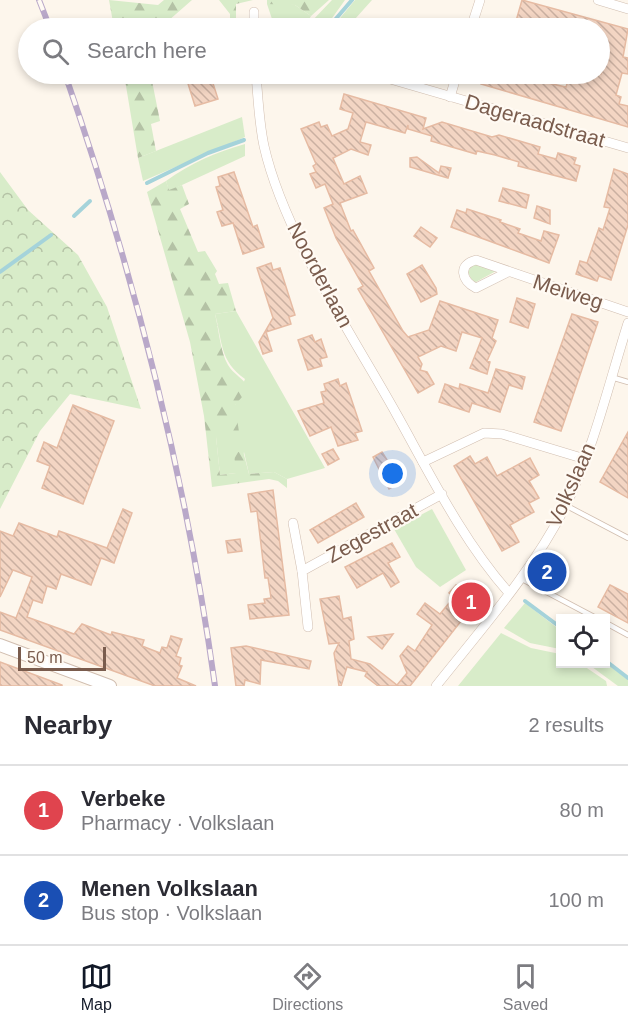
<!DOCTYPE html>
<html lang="en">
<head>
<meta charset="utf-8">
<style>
  :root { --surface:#fff; --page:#f2f2f3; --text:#2b2b33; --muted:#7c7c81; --line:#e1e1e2; --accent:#111827 }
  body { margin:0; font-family:Arial,sans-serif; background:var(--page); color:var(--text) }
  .controls { position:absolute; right:18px; bottom:18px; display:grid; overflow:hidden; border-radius:0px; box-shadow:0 3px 9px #0003 }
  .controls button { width:54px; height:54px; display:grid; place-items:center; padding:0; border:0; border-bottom:2px solid var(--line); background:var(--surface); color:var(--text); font:30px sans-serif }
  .scale { position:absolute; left:18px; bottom:15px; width:88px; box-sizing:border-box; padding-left:6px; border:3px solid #7a5c4d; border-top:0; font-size:16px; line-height:21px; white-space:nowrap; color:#7a5c4d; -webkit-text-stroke:4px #fffaf3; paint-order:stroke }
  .you { position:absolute; left:393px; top:474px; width:21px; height:21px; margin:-15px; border:4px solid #fff; border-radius:50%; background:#1a73e8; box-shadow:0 0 0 9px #1a73e833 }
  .badge { display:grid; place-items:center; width:39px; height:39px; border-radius:50%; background:var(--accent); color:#fff; font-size:20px; font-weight:700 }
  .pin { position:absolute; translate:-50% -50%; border:3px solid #fff; box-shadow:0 2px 6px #0006 }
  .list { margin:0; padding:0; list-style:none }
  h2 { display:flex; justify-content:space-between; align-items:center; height:78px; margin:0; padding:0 24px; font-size:26px }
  h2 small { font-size:20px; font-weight:400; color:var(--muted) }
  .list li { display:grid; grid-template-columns:39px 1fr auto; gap:18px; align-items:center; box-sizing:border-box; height:90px; padding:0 24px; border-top:2px solid var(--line) }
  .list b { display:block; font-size:22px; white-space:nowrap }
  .list p { margin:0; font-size:20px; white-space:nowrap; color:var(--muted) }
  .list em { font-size:20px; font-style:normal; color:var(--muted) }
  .icon { flex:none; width:33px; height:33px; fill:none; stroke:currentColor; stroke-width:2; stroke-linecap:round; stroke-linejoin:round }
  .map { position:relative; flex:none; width:628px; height:686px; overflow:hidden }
  .search { position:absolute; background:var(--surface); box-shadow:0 3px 9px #0003; left:18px; right:18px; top:18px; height:66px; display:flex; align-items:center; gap:15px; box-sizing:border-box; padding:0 21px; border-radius:33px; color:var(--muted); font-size:22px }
  .sheet { height:258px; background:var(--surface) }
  nav { display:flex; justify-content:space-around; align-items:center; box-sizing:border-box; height:84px; border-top:2px solid var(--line); background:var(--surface); font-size:16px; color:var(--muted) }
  nav a { display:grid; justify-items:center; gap:3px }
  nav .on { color:var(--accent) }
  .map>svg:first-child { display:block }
</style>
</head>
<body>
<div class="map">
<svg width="628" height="686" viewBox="0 0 628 686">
  <defs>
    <pattern id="forest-firs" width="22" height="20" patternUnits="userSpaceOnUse" patternTransform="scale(1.5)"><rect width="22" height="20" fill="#d8ecc9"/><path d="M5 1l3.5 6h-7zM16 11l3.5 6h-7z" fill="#b4c2a5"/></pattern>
    <pattern id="park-crowns" width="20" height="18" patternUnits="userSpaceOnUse" patternTransform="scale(1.5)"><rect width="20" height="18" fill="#d8ecc9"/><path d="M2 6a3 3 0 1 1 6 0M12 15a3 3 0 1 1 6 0" fill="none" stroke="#b4c2a5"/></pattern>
    <pattern id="building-back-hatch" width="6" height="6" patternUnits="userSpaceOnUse" patternTransform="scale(1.5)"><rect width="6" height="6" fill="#f3d5c3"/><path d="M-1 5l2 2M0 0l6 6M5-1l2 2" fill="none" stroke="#cab0a1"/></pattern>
  </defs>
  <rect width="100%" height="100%" fill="#fdf6ec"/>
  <!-- grass -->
  <g fill="#d8ecc9">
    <polygon points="332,0 345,0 330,21 320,18 315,28 309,28 312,21"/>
    <polygon points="355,0 372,0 355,19 365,28 342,28 336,23"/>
    <polygon points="285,3 295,5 311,16 304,28 275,28 267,4"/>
    <polygon points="242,117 245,137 143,181 138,158"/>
    <path d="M 245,144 L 245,156 L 169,191 L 166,181 C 191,163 216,152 245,144 Z"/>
    <polygon points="478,264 496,271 476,282 472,281 468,272 472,265"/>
    <path d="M 236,311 L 325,468 L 287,479 L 274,472 L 249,474 L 244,452 L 236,473 L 220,475 L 216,437 L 235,405 L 245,379 C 219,360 223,343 215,314 Z"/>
    <polygon points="432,509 466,570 440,587 416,567 394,529"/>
    <polygon points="525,603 560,630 560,649 530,643 504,628"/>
    <polygon points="501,633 531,648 560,654 560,664 581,664 606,681 607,686 458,686"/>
    <polygon points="606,663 628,680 628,686 618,686 588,664"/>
  </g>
  <!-- forest -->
  <g fill="url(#forest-firs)">
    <polygon points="109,0 158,5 164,0 192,0 160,28 114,28"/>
    <polygon points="219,0 253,0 236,4 236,28 230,28 230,14"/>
    <polygon points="267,0 329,0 311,16 295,5 267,4"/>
    <polygon points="124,74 156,74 151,76 160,121 151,124 156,151 138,158"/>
    <path d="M 166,181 L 169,190 L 182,185 L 189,204 L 180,209 L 198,252 L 205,251 L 217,271 L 215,274 L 219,284 L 228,283 L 236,311 L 215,314 C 219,330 220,351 228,365 C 234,375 244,378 249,389 L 235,405 L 239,432 L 216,437 L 220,475 L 236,473 L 234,453 L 243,451 L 249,474 L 274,472 L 287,479 L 287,488 L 278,481 L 269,479 L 212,487 L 204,416 L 190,342 L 147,192 Z"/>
  </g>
  <!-- park -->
  <polygon fill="url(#park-crowns)" points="0,172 28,210 78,255 107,307 141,409 70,394 40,431 0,509"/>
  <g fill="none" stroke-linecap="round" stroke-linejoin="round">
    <!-- stream -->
    <g stroke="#a5d3da" stroke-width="4">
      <polyline points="334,21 352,0"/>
      <polyline points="147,183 208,153 244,140"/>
      <polyline points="74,216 90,201"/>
      <polyline points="0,272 51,235"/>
      <polyline points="525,601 560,627"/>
      <polyline points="606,661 628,678"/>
    </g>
  </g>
  <!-- building -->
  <g fill="url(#building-back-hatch)" stroke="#e6bba3" stroke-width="1.5">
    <polygon points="522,0 628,29 623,57 628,58 628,74 622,73 616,95 621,97 619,104 628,106 628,127 481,84 484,74 508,74 566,87 570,74 601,74 607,56 601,52 605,39 600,37 600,28 559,28 544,24 535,28 514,28"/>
    <polygon points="185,74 210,74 218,99 195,106"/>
    <polygon points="344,94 426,118 423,129 442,122 492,137 499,135 540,147 538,154 556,159 558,153 576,158 574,164 580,166 576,181 518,166 519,162 495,155 477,151 476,154 431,141 432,136 408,129 408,125 405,133 366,122 360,142 371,145 368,155 351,149 333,158 344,184 360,176 367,193 340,203 351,231 353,230 374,268 369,271 403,331 408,337 429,330 440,301 498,320 492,338 496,341 487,361 490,362 487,374 470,368 482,338 462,332 456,351 441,346 418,357 422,364 420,370 427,372 434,384 418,393 358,289 363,286 336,238 324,208 333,204 325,184 316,188 310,174 316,172 313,166 316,164 301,129 319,122 321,127 327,125 332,136 348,129 353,113 340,109"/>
    <polygon points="417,157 439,173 441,166 451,168 448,178 410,167 410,158"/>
    <polygon points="614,169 628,174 628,225 611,280 599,276 597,281 576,274 580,261 587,263 599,228 603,230 610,208 604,207"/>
    <polygon points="234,172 253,227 257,225 264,247 243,254 233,223 222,226 217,212 223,210 216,187 220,186 218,177"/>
    <polygon points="503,188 529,195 526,208 499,201"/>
    <polygon points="537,206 550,210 550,224 534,218"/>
    <polygon points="467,209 501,220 500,222 520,229 518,233 541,241 544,231 559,235 549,263 451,227 457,210 466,213"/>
    <polygon points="421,227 437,238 430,247 414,236"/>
    <polygon points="271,263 273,270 280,268 295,315 289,317 291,324 266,332 272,351 263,354 259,342 273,318 257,268"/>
    <polygon points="422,265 436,288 437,294 421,302 407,274"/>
    <polygon points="517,298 535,304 528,328 510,322"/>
    <polygon points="572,314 598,322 561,431 534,422"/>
    <polygon points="312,335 315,342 321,339 327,357 320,359 322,366 308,370 298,340"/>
    <polygon points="496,369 525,377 522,389 509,385 500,412 472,403 469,412 439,402 445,384 459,389 460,384 488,393"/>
    <polygon points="338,379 340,386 346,383 362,431 355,433 358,440 338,446 331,427 310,436 298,411 324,403 321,392 326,391 324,384"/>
    <polygon points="73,405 114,421 83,504 42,488 50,466 37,461 44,442 57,448"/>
    <polygon points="628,432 628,498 600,482"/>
    <polygon points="333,449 339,459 328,465 322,454"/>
    <polygon points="382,452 401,482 389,489 373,457"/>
    <polygon points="470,456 475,464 487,457 497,476 530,458 539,475 529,481 539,498 529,503 534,512 510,525 519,542 502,551 454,466"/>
    <polygon points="273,490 289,615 250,619 248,605 265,603 264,599 271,598 268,578 265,578 257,511 251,512 248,494"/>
    <polygon points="356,503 364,517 318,543 310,530"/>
    <polygon points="123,509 132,513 114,563 101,558 91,585 61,574 56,589 47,586 42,603 33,600 27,617 74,634 82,624 111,635 112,632 144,640 142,646 160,653 162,647 167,648 171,636 182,639 176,656 181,658 179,665 182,666 177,678 196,686 155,686 0,630 0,612 16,618 32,577 13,570 0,597 0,531 13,536 19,523 57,537 59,531 107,548"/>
    <polygon points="240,539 242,551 228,553 226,541"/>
    <polygon points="392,543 400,557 388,563 399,582 391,587 383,573 357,588 345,567"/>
    <polygon points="456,585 476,598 476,602 410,686 378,686 365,676 367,672 347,667 341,686 339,686 334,653 339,643 329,644 320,599 339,596 343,619 351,617 354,639 349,641 351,659 370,664 397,685 407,673 400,656 408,646 415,651 432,625 417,614 425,603 440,614 454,597 449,593"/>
    <polygon points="610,585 628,594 628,623 598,607"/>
    <polygon points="393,634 382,649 368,637"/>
    <polygon points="246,646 311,661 309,669 261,660 260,684 245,680 244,686 236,686 231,648"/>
    <polygon points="0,662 62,685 62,686 0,686"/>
  </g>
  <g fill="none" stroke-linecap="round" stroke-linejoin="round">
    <!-- service casing -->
    <g stroke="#d1beb0" stroke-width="6">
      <g id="service">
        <polyline points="611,377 628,382"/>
        <polyline points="567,506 628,538"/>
        <polyline points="522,579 596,618"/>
        <polyline points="606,623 628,635"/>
      </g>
    </g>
    <!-- minor casing -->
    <g stroke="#d1beb0" stroke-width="10">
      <g id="minor">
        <polyline points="598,0 628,9"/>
        <polyline points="254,28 254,12"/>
        <polyline points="471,28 480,0"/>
        <path d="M 256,74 C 258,97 259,123 264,146 C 284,234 353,336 397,415 C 431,476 463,541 509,593"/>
        <polyline points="373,74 628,148"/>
        <polyline points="450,97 457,74"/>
        <path d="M 508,272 L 476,288 C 462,281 457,265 476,260 L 628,312"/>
        <polyline points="423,462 484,433 502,434 585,459"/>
        <polyline points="293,523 302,571"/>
        <polyline points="308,627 302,571 442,494"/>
        <path d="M 436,686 C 482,628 533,571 566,505 C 594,448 609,383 628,323"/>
      </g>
    </g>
    <!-- tertiary casing -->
    <g stroke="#d1beb0" stroke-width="14">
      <polyline id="tertiary" points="0,645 110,686"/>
    </g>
    <!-- service -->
    <use href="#service" stroke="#fff" stroke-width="4.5"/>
    <!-- minor -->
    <use href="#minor" stroke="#fff" stroke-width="9"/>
    <!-- tertiary -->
    <use href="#tertiary" stroke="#fff" stroke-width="12"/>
    <!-- rail casing -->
    <g stroke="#b9a8c9" stroke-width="6">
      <g id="rail">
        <polyline points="39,0 50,28"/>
        <path d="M 65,74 C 134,273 186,477 215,686"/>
      </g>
    </g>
    <!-- rail -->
    <use href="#rail" stroke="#fffaf3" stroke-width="4" stroke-dasharray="11" stroke-linecap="butt"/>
  </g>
  <g text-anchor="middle" stroke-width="4.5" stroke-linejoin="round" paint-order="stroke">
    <!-- street labels -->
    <g font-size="21" fill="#7a5c4d" stroke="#fffaf3">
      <text transform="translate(535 121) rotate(16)" y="7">Dageraadstraat</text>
      <text transform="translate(320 275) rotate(62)" y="7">Noorderlaan</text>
      <text transform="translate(568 292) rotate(18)" y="7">Meiweg</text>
      <text transform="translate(571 485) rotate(-66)" y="7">Volkslaan</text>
      <text transform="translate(372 533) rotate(-29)" y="7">Zegestraat</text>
    </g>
  </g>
</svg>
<div class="controls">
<button><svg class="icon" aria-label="locate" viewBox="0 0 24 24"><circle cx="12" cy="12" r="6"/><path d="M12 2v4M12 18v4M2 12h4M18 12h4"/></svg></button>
</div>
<div class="scale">50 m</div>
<div class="you"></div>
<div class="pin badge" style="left:471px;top:602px;background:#e0444e">1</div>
<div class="pin badge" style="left:547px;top:572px;background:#1a4fb4">2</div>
<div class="search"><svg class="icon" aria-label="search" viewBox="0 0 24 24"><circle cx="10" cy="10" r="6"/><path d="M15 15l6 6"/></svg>Search here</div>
</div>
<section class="sheet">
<h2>Nearby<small>2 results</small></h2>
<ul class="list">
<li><span class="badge" style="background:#e0444e">1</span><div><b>Verbeke</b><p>Pharmacy · Volkslaan</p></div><em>80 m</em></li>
<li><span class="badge" style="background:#1a4fb4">2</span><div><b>Menen Volkslaan</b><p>Bus stop · Volkslaan</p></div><em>100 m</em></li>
</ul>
</section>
<nav>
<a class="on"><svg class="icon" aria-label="map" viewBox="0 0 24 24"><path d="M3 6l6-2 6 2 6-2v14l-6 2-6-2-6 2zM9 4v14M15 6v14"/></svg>Map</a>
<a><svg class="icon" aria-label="directions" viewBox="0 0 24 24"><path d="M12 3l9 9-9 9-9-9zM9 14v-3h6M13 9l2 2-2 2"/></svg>Directions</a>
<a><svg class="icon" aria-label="saved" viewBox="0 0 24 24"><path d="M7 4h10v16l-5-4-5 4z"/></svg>Saved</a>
</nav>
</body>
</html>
